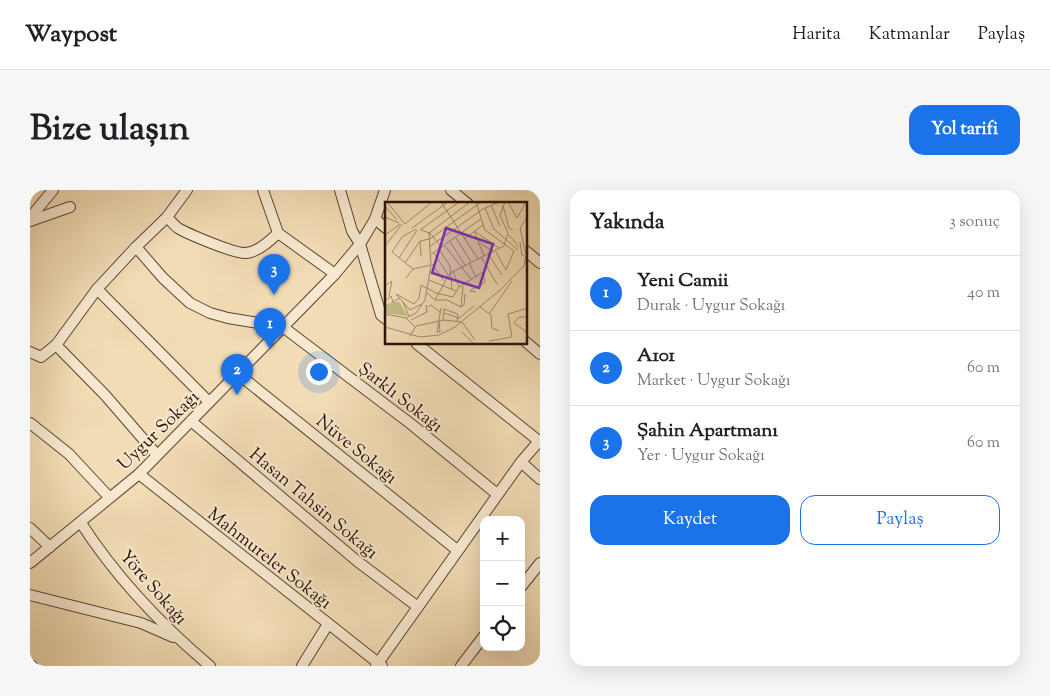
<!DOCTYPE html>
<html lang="tr">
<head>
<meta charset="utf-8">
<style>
  :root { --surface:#fff; --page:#f6f6f6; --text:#202124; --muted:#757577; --line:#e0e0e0; --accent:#1a73e8 }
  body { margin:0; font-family:"Sorts Mill Goudy",serif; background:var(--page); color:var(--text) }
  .controls { position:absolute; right:15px; bottom:15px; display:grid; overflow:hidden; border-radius:10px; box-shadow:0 5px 20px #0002 }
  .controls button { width:45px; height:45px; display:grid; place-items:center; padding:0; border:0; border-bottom:1px solid var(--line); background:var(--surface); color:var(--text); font:25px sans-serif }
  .you { position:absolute; left:288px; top:181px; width:18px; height:18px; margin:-12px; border:4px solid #fff; border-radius:50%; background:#1a73e8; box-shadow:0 0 0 8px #1a73e833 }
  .badge { display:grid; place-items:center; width:32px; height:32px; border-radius:50%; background:var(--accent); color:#fff; font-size:16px; font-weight:700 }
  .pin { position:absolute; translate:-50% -41px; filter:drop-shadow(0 1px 2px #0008) }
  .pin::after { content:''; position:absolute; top:26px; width:18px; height:15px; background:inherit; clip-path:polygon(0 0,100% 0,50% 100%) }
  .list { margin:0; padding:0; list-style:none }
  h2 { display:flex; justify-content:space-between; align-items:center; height:65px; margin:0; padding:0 20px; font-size:21px }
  h2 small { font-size:16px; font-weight:400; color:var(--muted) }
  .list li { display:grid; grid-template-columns:32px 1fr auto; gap:15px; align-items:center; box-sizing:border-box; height:75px; padding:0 20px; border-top:1px solid var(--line) }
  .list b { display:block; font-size:19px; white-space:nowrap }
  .list p { margin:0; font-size:16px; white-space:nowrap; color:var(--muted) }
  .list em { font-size:16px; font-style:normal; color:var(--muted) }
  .actions { display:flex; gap:10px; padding:15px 20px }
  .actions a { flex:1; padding:11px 0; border:1px solid var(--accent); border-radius:15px; text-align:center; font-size:18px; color:var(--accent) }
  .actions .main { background:var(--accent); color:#fff }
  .icon { flex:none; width:28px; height:28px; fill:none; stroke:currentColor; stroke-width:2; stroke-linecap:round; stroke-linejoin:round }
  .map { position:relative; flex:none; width:510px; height:476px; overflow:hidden; border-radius:15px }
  header { display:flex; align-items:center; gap:30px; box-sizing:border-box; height:70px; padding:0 25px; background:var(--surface); border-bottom:1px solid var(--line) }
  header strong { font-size:24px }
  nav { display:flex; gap:28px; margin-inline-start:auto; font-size:18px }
  .intro { display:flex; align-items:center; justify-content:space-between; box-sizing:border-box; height:120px; padding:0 30px }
  h1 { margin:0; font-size:35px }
  .button { padding:12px 22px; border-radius:15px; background:var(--accent); color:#fff; font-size:18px; font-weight:700 }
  main { display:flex; gap:30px; padding:0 30px }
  aside { flex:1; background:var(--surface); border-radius:15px; box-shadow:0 5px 20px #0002 }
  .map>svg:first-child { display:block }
</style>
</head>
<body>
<header>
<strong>Waypost</strong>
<nav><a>Harita</a><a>Katmanlar</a><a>Paylaş</a></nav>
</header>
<div class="intro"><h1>Bize ulaşın</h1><a class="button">Yol tarifi</a></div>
<main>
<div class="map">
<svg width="510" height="476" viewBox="0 0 510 476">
  <rect width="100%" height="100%" fill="#f2dcb5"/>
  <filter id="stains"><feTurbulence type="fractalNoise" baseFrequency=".004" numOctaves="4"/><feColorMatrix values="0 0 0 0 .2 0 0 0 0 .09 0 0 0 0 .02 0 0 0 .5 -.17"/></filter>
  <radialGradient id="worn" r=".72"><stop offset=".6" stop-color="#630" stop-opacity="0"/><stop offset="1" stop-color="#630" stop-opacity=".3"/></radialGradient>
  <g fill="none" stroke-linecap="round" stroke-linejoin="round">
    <!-- minor casing -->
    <g stroke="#5a4432" stroke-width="12">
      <g id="minor">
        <polyline points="233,0 248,43 305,84"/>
        <polyline points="310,0 322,41 330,54 351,125 356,129"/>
        <polyline points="421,0 438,14"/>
        <path d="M 137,27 C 140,30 144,35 148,38 C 158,44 205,64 216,63 C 228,62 240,51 248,43"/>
        <polyline points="0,28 23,0"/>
        <polyline points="345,29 356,38"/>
        <polyline points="0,31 40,17"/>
        <polyline points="106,57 133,88 160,113 180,123 198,128 253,137 381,234 467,304"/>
        <polyline points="496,61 510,73"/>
        <polyline points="67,99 179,212"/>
        <polyline points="496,152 510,164"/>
        <polyline points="387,154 509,251"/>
        <polyline points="26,155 75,205 127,265"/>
        <polyline points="0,162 11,167 26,155 67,99 106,57 137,27 157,0"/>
        <polyline points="207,183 427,360"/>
        <polyline points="161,231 327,371 388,417"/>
        <polyline points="0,233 39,264 79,307"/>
        <polyline points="491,272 510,289"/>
        <polyline points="109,284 352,476"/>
        <path d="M 51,333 C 86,387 130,434 180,476"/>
        <polyline points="0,338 20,357"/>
        <polyline points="0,373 109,284 305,84 330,54 345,29 355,0"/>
        <polyline points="491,397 510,373"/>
        <polyline points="0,405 111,433 143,447"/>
        <polyline points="0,476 2,476"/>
        <polyline points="272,476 298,434"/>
        <polyline points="346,476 491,272 510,250"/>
        <polyline points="431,476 454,446"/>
      </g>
    </g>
    <!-- minor -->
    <use href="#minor" stroke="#f7e8cf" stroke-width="10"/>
  </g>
  <g text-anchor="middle" stroke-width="4" stroke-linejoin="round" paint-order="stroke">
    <!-- street labels -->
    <g font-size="18" fill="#281107" stroke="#f7e8cf">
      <text transform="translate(371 207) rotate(38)" y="6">Şarklı Sokağı</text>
      <text transform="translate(128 240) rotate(-44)" y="6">Uygur Sokağı</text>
      <text transform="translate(327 259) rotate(39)" y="6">Nüve Sokağı</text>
      <text transform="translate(284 313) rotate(40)" y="6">Hasan Tahsin Sokağı</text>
      <text transform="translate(240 368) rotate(38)" y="6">Mahmureler Sokağı</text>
      <text transform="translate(124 397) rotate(49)" y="6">Yöre Sokağı</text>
    </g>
  </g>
  <!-- overview -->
  <g transform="translate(355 12)">
    <rect width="142" height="142" fill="#f2dcb5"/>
    <path d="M 8,100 L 14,100 L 23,114 L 0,111 L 0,103 Z" fill="#c3be88"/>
    <path fill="none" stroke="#a18b6f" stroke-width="1" d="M 2,0 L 20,22M 56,0 L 93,57M 91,0 L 100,28 L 129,49 L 121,68M 123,0 L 132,16 L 141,0M 106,3 L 115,24M 0,4 L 12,18M 118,4 L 124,26 L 128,28M 100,6 L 109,27 L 133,48M 0,15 L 14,21M 20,22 L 47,0M 27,26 L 63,0M 35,28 L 74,0M 36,28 L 45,31 L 57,46M 89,29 L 114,46M 89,29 L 99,54M 44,31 L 85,0M 0,33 L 15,22M 124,33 L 134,45M 71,36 L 86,60M 45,37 L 96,0M 79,37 L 98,23M 35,39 L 36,54M 65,40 L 80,63M 135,40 L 137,53 L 142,55M 95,41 L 109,50M 0,44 L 17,22M 60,44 L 86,77M 44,45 L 98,7 L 114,0M 54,47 L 65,64 L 67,87M 111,50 L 121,68M 49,51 L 63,73M 103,52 L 117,73M 45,53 L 96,17M 96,55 L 112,82M 14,56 L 32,28M 20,61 L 35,39 L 44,37M 84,61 L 91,75M 47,62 L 59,79M 28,67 L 7,50 L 17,35 L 31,27M 68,69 L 74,85M 21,76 L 28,67 L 46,63M 44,78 L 71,89M 0,84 L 7,79 L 4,94M 42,91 L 50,98 L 62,98 L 76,105 L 79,103 L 80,92M 1,98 L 6,94 L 8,100 L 15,96M 50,98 L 65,71 L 119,44 L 123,31 L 115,13 L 120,0M 18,100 L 24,114M 37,102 L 25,108 L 11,92 L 29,102 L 34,96 L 36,83 L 51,91 L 68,95 L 74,85 L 98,70 L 100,80 L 85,89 L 91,90M 43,105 L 46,103 L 55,110M 76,105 L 78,84M 95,105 L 106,113 L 107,126 L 114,129M 59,111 L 74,116M 0,112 L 21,116 L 30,125M 104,112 L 127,79M 143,115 L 134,115 L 129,121 L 143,131M 21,116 L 31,111 L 40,98 L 46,63 L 44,31M 73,117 L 89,104M 26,118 L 42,110 L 41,103M 58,118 L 59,107 L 73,112 L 72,120M 54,119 L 55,130 L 52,130 L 56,106M 0,125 L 35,135 L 54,133 L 70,125 L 115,88 L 139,64 L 141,53 L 135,26 L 143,14M 77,130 L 88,141M 25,134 L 31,124 L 59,118 L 77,120 L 90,138M 104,139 L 127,135 L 123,112 L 143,106"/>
    <path fill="#7b2cbf" fill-opacity="0.15" stroke="#7b2cbf" stroke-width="2.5" d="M 61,26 L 108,42 L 94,86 L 47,71 Z"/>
    <rect width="142" height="142" fill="none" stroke="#281107" stroke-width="2.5"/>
  </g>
  <rect width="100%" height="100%" filter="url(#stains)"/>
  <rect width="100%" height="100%" fill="url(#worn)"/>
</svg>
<div class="controls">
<button>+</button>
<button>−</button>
<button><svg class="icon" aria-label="locate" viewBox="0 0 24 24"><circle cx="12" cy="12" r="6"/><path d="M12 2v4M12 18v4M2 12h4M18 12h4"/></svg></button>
</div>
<div class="you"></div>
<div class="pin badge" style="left:240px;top:159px">1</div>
<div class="pin badge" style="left:207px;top:205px">2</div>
<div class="pin badge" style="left:244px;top:105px">3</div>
</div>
<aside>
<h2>Yakında<small>3 sonuç</small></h2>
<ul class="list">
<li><span class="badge">1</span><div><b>Yeni Camii</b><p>Durak · Uygur Sokağı</p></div><em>40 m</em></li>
<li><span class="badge">2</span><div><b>A101</b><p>Market · Uygur Sokağı</p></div><em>60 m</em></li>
<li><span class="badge">3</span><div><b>Şahin Apartmanı</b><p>Yer · Uygur Sokağı</p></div><em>60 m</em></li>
</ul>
<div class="actions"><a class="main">Kaydet</a><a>Paylaş</a></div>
</aside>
</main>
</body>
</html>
